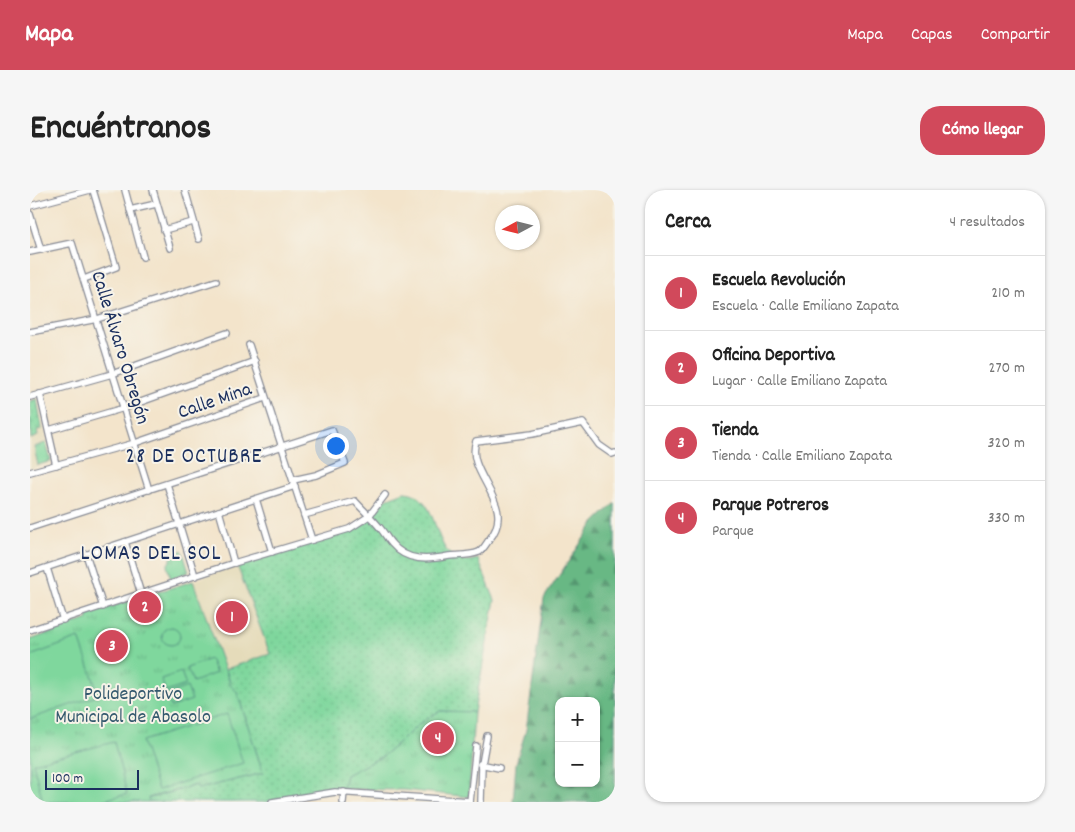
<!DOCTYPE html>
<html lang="es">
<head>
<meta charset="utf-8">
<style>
  :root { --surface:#fff; --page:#f6f6f6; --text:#222; --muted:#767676; --line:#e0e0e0; --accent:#d1495b }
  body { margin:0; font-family:Dekko,sans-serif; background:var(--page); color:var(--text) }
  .controls { position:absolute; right:15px; bottom:15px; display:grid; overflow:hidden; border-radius:10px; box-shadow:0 1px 4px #0004 }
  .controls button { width:45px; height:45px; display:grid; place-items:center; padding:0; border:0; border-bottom:1px solid var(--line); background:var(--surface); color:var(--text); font:25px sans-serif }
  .compass { position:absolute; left:465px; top:15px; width:45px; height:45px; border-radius:50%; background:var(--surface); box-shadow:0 1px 4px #0004; rotate:263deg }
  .scale { position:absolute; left:15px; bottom:12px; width:94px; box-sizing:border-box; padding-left:5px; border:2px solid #1b2f5e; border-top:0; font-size:14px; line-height:18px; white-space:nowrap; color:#1b2f5e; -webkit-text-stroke:4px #f7f3e8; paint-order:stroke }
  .you { position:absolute; left:305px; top:255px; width:18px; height:18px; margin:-12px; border:4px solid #fff; border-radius:50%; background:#1a73e8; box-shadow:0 0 0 8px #1a73e833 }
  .badge { display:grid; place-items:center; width:32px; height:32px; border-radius:50%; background:var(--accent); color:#fff; font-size:16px; font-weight:700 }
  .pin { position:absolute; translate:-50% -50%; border:2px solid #fff; box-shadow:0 1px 5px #0006 }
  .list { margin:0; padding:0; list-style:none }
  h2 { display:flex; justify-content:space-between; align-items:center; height:65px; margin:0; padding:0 20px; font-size:21px }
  h2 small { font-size:16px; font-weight:400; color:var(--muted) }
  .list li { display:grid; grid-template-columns:32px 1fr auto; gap:15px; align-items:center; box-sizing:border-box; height:75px; padding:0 20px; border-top:1px solid var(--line) }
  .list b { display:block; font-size:19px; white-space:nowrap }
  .list p { margin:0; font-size:16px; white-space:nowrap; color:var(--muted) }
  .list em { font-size:16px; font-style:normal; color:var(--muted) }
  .map { position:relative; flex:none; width:585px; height:612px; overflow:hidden; border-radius:20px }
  header { display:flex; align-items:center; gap:30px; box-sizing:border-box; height:70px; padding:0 25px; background:var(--accent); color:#fff }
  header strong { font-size:24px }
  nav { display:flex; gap:28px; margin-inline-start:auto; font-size:18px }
  .intro { display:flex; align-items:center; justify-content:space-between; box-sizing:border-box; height:120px; padding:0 30px }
  h1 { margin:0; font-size:35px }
  .button { padding:12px 22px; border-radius:20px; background:var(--accent); color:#fff; font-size:18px; font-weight:700 }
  main { display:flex; gap:30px; padding:0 30px }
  aside { flex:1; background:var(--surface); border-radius:20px; box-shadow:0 1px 4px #0004 }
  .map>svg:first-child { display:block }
</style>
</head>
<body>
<header>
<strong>Mapa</strong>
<nav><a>Mapa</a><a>Capas</a><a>Compartir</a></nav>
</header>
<div class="intro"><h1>Encuéntranos</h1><a class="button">Cómo llegar</a></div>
<main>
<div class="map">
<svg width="585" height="612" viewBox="0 0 585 612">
  <defs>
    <pattern id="grass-dots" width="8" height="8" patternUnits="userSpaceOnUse" patternTransform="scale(1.25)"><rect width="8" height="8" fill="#7fd79d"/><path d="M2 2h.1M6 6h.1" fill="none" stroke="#6db98a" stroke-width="1.8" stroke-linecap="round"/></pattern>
    <pattern id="forest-firs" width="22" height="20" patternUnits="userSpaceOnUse" patternTransform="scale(1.25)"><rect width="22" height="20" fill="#67b884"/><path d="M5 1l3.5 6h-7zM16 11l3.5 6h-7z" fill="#54966f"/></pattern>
    <pattern id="park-tufts" width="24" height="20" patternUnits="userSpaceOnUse" patternTransform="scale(1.25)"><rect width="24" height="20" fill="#7fd79d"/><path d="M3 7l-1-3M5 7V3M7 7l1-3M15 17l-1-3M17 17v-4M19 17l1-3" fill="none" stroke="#6db98a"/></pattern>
  </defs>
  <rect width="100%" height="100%" fill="#f7f3e8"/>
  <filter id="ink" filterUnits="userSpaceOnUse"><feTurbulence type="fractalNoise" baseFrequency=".02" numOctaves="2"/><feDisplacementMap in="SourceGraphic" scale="10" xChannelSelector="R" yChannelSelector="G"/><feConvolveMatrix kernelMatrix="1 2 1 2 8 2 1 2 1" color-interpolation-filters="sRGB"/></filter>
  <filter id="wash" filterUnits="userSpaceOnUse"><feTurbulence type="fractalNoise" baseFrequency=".0096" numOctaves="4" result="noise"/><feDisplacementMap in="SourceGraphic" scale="20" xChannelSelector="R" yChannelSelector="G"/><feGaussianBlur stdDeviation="1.12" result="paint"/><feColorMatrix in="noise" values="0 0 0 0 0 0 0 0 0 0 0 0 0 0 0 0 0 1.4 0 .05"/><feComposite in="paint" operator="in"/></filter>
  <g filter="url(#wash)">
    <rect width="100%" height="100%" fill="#f3e4cb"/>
    <!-- built -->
    <g fill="#e5dbba">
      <polygon points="7,209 22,272 0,279 0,211"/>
      <polygon points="207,375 240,464 196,479 163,391"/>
    </g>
    <!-- grass -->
    <g fill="url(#grass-dots)" stroke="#4d837e">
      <polygon points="7,209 12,239 7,240 8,246 1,249 0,211"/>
      <path d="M 374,302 C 417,304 396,383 448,369 L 465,410 L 444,522 L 410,521 L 394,530 L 353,566 L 316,585 L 313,599 L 233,612 L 119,612 L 117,609 L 167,595 L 168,599 L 233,583 L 207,502 L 201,496 L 196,479 L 240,464 L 207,375 L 321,341 L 336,333 L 356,309 Z"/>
    </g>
    <!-- forest -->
    <path fill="url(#forest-firs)" stroke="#417471" fill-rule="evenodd" d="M 585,313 L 585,612 L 483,612 L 486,573 L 496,540 L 514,408 L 564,333 ZM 529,511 L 566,511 L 566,593 L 529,593 Z"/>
    <!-- park -->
    <g fill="url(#park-tufts)" stroke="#4d837e">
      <polygon points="16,253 21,271 8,275 4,257"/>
      <polygon points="152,360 159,382 141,389 137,376 142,367"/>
      <polygon points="163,391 201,496 207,502 233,583 168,599 166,595 118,608 119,612 0,612 0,450 58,429 57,424"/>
      <polygon points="410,521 444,522 439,607 375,600 313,599 316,585 353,566 394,530"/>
    </g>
    <!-- pitch -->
    <g fill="#7fd79d" stroke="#4d837e">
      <circle cx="141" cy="446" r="9"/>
      <polygon points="49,448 69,505 0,529 0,466"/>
      <polygon points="180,469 186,483 163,492 157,478"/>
      <polygon points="151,482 156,495 136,502 131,489"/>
      <polygon points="157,497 162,510 141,517 136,505"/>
      <polygon points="197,524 213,573 128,600 112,551"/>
      <polygon points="84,552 97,604 65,612 13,612 3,573"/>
    </g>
  </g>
  <g filter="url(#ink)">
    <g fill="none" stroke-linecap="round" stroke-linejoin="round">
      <!-- street casing -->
      <g stroke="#878a94" stroke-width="8">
        <g id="street">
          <polyline points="95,0 113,67"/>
          <polyline points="123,0 140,58"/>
          <polyline points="155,0 169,49"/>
          <polyline points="0,16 60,0"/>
          <polyline points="100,20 126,14"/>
          <polyline points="0,24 11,60"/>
          <polyline points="134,40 163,32"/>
          <polyline points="0,62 42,53 119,300"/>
          <polyline points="54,89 86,77 63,0"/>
          <polyline points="0,142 67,129 186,91"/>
          <polyline points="219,155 282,350"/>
          <polyline points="10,204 26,275"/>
          <polyline points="0,207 82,184 197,143"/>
          <polyline points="19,240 94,218 225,171"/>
          <polyline points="0,282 105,253 235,208"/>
          <polyline points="137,294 165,386"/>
          <polyline points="226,309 242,362"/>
          <polyline points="189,321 204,373"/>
          <path d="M 274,325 L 325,311 C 333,320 343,329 351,339 C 355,344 358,350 362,354 C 377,372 398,370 419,366 C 428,365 440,366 449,362 C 453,360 456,354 459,350 C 489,314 434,284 446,251 L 502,244 L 553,233 L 569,255 L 582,264 L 585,263"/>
          <polyline points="0,338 302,240 315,273 286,285 263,290"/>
          <polyline points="95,352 111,404"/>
          <polyline points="56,364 73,417"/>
          <polyline points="17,378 33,430"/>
          <polyline points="0,383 265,296"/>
          <polyline points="0,440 204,373 319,339 339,326 355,305"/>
          <polyline points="450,574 469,578"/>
          <polyline points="242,612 305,602 440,611"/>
          <polyline points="313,612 314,602"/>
          <polyline points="440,612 446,556"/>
          <polyline points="451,612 452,574 457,546"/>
        </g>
      </g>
      <!-- street -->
      <use href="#street" stroke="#fff" stroke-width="5.5"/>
    </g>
  </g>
  <g text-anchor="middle" stroke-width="4" stroke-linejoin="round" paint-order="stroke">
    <!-- street labels -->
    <g font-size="20" fill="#1b2f5e" stroke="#f7f3e8">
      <text transform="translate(92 157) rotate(73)" y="7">Calle Álvaro Obregón</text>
      <text transform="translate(184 209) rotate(-19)" y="7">Calle Mina</text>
    </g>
    <!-- park labels -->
    <g font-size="20" fill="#34596e" stroke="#f7f3e8">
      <text x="103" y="509">Polideportivo<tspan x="103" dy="23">Municipal de Abasolo</tspan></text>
    </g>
    <!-- quarter labels -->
    <g font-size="22" letter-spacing="1" fill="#1b2f5e" stroke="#f7f3e8">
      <text x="164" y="272">28 DE OCTUBRE</text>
      <text x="121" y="369">LOMAS DEL SOL</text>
    </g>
  </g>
</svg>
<div class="controls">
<button>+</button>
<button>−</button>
</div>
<svg class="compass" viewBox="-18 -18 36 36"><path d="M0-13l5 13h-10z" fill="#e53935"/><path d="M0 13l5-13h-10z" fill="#767676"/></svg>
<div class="scale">100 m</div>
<div class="you"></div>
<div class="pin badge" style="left:202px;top:427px">1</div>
<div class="pin badge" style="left:115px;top:417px">2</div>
<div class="pin badge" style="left:82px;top:456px">3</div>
<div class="pin badge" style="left:408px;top:548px">4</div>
</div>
<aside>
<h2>Cerca<small>4 resultados</small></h2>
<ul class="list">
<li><span class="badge">1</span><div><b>Escuela Revolución</b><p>Escuela · Calle Emiliano Zapata</p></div><em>210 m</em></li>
<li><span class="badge">2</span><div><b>Oficina Deportiva</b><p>Lugar · Calle Emiliano Zapata</p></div><em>270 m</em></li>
<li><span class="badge">3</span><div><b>Tienda</b><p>Tienda · Calle Emiliano Zapata</p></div><em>320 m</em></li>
<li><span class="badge">4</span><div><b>Parque Potreros</b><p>Parque</p></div><em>330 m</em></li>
</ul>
</aside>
</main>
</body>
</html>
